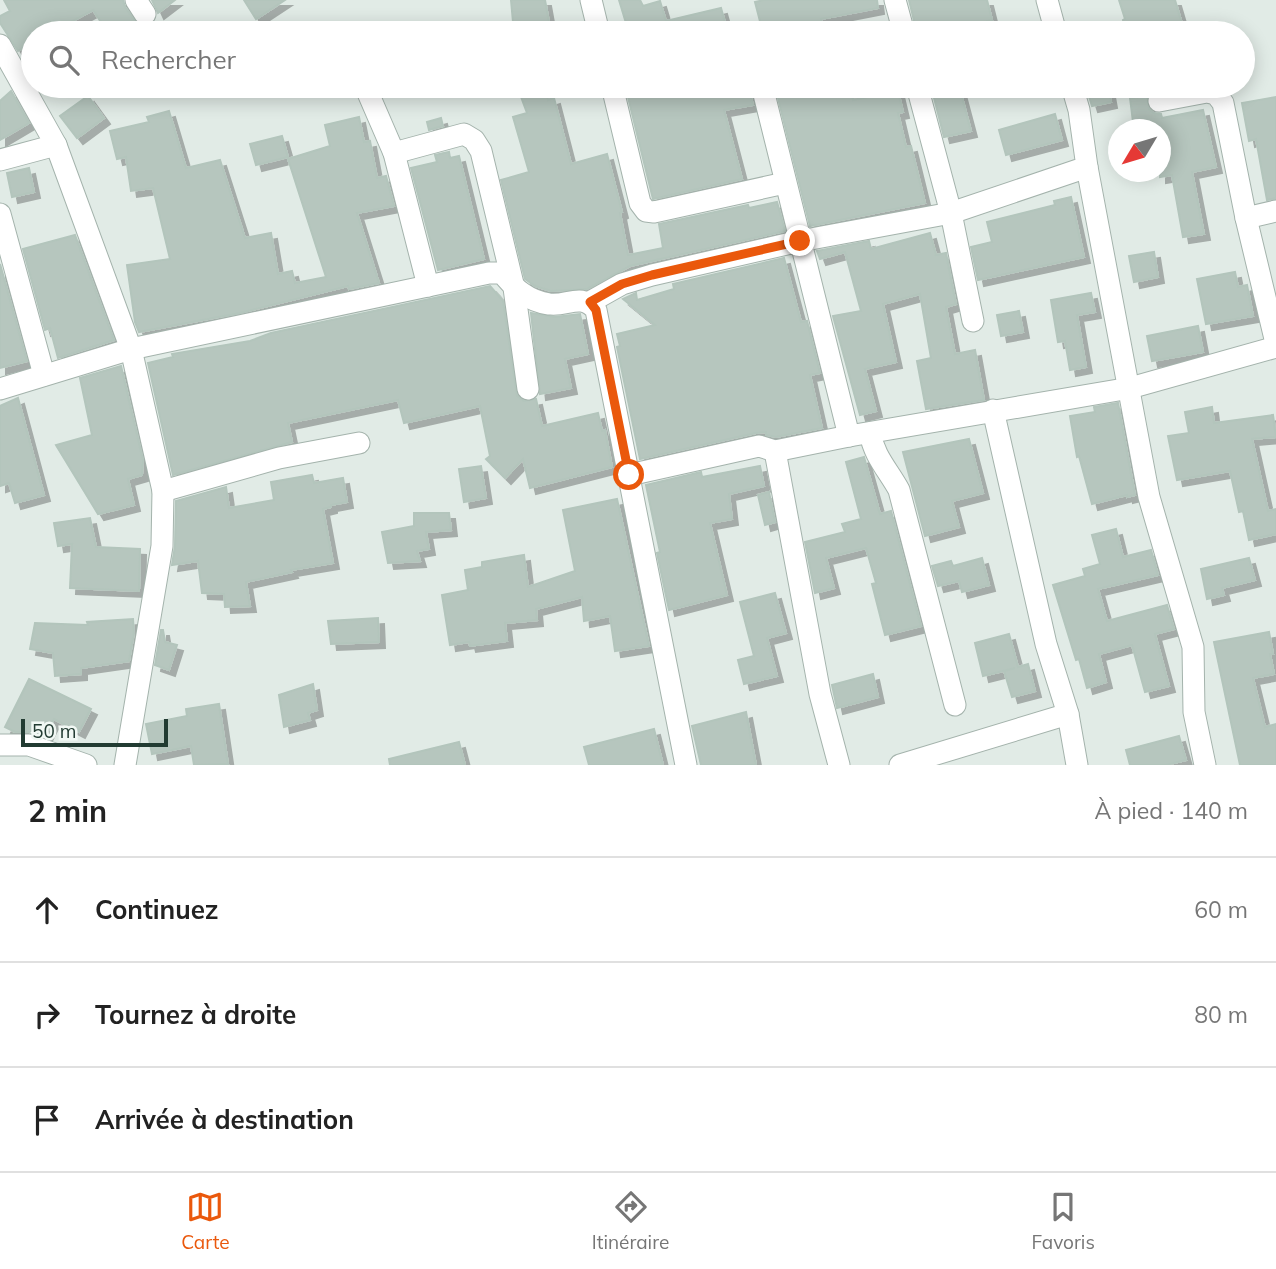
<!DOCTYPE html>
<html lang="fr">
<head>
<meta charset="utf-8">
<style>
  :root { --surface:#fff; --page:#f2f2f2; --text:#222; --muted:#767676; --line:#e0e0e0; --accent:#ea580c }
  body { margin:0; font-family:Mulish,sans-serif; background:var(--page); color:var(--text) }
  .compass { position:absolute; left:1108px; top:119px; width:63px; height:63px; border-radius:50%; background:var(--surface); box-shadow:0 4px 18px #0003; rotate:232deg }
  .scale { position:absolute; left:21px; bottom:18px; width:147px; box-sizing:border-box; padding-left:7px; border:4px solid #223b32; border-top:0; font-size:19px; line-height:24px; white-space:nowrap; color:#223b32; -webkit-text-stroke:5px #f1f8f4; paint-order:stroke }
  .stop { position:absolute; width:21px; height:21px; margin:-16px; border:5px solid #ea580c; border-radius:50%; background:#fff }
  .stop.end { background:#ea580c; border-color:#fff; box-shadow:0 2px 7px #0008 }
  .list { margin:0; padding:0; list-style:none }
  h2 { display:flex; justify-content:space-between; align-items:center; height:91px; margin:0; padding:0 28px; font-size:30px }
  h2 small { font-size:23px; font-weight:400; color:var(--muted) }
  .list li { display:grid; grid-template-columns:46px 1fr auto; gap:21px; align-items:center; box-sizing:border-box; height:105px; padding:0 28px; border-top:2px solid var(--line) }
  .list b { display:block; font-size:26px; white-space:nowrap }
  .list em { font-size:23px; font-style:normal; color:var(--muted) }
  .icon { flex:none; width:38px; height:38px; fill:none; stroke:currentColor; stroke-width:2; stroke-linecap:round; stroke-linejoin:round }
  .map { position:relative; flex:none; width:1276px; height:765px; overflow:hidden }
  .search { position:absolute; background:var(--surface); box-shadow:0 4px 18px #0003; left:21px; right:21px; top:21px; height:77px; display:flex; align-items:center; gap:18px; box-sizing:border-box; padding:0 24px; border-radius:38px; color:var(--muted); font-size:26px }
  .sheet { height:406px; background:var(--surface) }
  nav { display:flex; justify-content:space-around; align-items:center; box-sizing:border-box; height:98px; border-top:2px solid var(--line); background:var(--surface); font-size:19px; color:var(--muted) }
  nav a { display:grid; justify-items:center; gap:4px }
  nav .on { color:var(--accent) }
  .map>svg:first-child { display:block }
</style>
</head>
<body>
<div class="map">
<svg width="1276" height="765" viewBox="0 0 1276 765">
  <defs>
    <filter id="shadow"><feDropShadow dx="6" dy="6" stdDeviation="0" flood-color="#0004"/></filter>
  </defs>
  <rect width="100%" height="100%" fill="#e1ebe6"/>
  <!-- building -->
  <g fill="#b6c6be" stroke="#b3c5bc" stroke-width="2" filter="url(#shadow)">
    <polygon points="4,0 123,0 125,7 144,33 108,33 93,10 58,29 54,21 33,33 33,43 18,51 0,23 0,16 10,11"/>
    <polygon points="152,0 175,0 158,13"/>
    <polygon points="244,0 285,0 256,19"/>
    <polygon points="511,0 545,0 551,33 514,33"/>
    <polygon points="619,0 640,0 643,6 660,1 666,21 721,8 728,33 629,33"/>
    <polygon points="764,0 877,0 878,8 821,19 824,33 763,33 755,2"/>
    <polygon points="909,0 987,0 992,20 954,30 952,28 933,33 917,33"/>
    <polygon points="1119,0 1175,0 1183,27 1159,33 1126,33 1123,20 1125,19"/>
    <polygon points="517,86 544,86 548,100 554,98 571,164 607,154 622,212 620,213 628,255 663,248 659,224 748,205 749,208 777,202 785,231 630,266 587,289 551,291 535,286 525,279 501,180 529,172 513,117 527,113"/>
    <polygon points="658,86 718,86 721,95 749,90 753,105 724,110 742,179 653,199 627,93"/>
    <polygon points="775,86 851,86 853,100 898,91 903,112 898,113 906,147 911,146 925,203 810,226"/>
    <polygon points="931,86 959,86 971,131 944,137"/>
    <polygon points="1108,86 1111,102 1092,106 1087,90"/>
    <polygon points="11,91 29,123 0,140 0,101"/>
    <polygon points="88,96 104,118 77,138 60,116"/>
    <polygon points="1147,96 1149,109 1154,113 1161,114 1162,118 1203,110 1216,167 1192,172 1204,234 1183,237 1172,175 1160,177 1160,130 1134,130 1130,98"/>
    <polygon points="1276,97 1276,198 1267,200 1256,139 1249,141 1242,103"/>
    <polygon points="169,111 186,168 220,160 245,238 271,233 278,274 292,271 295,283 326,277 288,159 330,146 325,125 359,117 364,142 370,141 377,178 386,176 394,206 357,213 379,283 349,289 348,286 240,313 139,332 135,322 127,265 170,259 153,188 131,191 126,157 117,159 110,131 149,122 147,117"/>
    <polygon points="1055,114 1062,140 1006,155 999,130"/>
    <polygon points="441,118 443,126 429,130 427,122"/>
    <polygon points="282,136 288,157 256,165 250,144"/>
    <polygon points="449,152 450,158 459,156 484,259 438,270 411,168 437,162 435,155"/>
    <polygon points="29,168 34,192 12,197 7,173"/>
    <polygon points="1071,197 1084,257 978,280 971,247 992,242 987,222 1055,205 1054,201"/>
    <polygon points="930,233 936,255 946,253 956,304 946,307 955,354 975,350 984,400 926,409 917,361 931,358 920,294 883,304 896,362 865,369 876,411 860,415 833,316 861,311 845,252 820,259 817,251 869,241 871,249"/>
    <polygon points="75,235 114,340 58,358 50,328 45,330 23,249"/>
    <polygon points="1154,252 1158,277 1134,282 1129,256"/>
    <polygon points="784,258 801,322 807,321 820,373 810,375 822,428 776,437 766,435 766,432 756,433 640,459 617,347 620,346 617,334 655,325 623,299 636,293 637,300 674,289 673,284"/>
    <polygon points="0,264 27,361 0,368"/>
    <polygon points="1235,272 1238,287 1247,285 1253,316 1206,324 1197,279"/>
    <polygon points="490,286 503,301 517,396 524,401 536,399 542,426 598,413 602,431 605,430 612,467 530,488 523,459 505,478 486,459 490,456 480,406 404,423 398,400 288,423 292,442 173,475 148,363 173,357 172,354 250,341 271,333"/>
    <polygon points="1091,293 1095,312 1077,315 1086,367 1070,370 1065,341 1058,342 1051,300"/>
    <polygon points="1019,311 1023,332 1001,336 997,315"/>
    <polygon points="531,313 555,317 580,314 588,354 565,359 571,388 540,394"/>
    <polygon points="1198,326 1203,352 1152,361 1147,336"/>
    <polygon points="121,366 143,460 142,475 128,479 134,505 98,514 56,445 92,435 80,378"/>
    <polygon points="18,398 44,495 15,503 9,483 0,486 0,406"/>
    <polygon points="1118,403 1135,495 1127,497 1127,495 1092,504 1079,456 1077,457 1070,416 1095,412 1094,407"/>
    <polygon points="1212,407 1214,423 1273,415 1276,437 1252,439 1268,511 1276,509 1276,534 1249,540 1243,511 1239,512 1230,471 1177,480 1168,436 1189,433 1185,412"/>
    <polygon points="969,439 983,493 952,501 959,527 925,536 903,452"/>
    <polygon points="864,457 880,514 891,511 921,626 885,635 872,584 876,583 866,548 826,558 834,588 815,593 805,542 845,532 842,524 861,519 846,462"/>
    <polygon points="481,466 486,498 464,502 459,469"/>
    <polygon points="760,466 764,486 729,494 732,519 710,523 727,595 669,610 657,553 660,552 646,485 701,472 702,477"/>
    <polygon points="312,475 314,483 343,478 347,502 331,505 331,507 323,509 333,563 291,570 292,572 246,582 250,606 225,607 224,594 202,593 198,561 172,565 175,546 176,501 226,487 229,508 274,500 271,482"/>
    <polygon points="769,492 775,522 765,525 758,495"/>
    <polygon points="617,499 649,646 615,651 610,616 584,621 582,597 536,609 537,620 505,623 507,641 470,646 469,642 450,645 442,595 468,590 465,570 482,567 482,562 524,555 528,587 575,571 563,510"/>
    <polygon points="414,513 449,513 451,530 426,532 429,549 417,551 420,561 388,563 382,532 414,526"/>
    <polygon points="90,518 96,547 140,549 139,591 70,588 72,544 58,546 54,523"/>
    <polygon points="1116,529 1123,557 1151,550 1158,575 1098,589 1107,621 1167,605 1174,629 1155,634 1169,686 1145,692 1132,645 1099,654 1106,682 1087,688 1079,659 1076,660 1053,585 1085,576 1083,569 1100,564 1092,535"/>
    <polygon points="982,558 989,585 962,592 959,581 938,586 932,566 951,561 953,566"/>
    <polygon points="1249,558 1255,580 1222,588 1224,595 1207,599 1201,569"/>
    <polygon points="775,593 786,633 767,638 777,676 744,684 738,660 754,656 740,602"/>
    <polygon points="378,618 379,642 331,644 328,621"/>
    <polygon points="133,619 134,633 129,661 81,668 81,674 55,676 53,653 30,649 35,623 88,625 87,622"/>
    <polygon points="161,630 163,630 165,642 177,645 169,670 155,665"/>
    <polygon points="1269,632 1273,654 1270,654 1274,674 1253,678 1265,727 1276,724 1276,765 1240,765 1214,642"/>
    <polygon points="1009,634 1018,667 1028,664 1035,691 1012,697 1004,671 1015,668 983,676 975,643"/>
    <polygon points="873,674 878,697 837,708 832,685"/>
    <polygon points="29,679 91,709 79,732 54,719 45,737 29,732 15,732 5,727"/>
    <polygon points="313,684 317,710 308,713 310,720 284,727 279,695"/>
    <polygon points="219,704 228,764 194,765 191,746 152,754 146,724 187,716 186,709"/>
    <polygon points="746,712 756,765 701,765 692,726"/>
    <polygon points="654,729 663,765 589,765 584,747"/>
    <polygon points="1179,736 1186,760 1166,765 1130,765 1126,750"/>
    <polygon points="459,742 465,765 390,765 389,759"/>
  </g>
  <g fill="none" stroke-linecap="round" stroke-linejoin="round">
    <!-- minor casing -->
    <g stroke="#a4b3ac" stroke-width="23">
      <g id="minor">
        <polyline points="136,0 145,14"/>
        <polyline points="591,0 599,33"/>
        <polyline points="895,0 904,33"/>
        <polyline points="1047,0 1056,33"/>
        <polyline points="0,45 56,145 131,349 163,491 162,546 125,765"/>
        <polyline points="365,86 394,153 428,286"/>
        <polyline points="612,86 640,203 646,211 654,212 785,183"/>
        <polyline points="762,86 849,436"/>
        <polyline points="917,86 951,213 973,321"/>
        <polyline points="1159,101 1207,92 1216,94 1223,103 1246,218 1276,343"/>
        <polyline points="394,153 464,134 474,140 481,151 514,288 528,389"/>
        <polyline points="0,160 56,145"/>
        <polyline points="1087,167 1149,497 1193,647 1194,712 1205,765"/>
        <polyline points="0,214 44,375"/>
        <polyline points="1246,218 1276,211"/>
        <polyline points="590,302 622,284 652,275 800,241 951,213 1087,167 1079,110 1072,86"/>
        <path d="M 0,389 L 131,349 L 489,273 L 502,273 C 515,289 528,301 549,304 C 567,307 581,292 596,310 L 686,765"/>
        <polyline points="993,410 1046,644 1068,714 1077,765"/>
        <path d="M 870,433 C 874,456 888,470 899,490 L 955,705"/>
        <polyline points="775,451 820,694 839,765"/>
        <polyline points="629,475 759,446 775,451 849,436 1130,388 1276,347"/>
        <polyline points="163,491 279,458 359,443"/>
        <polyline points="0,745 29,745 86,765"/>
        <polyline points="900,765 1068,714"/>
      </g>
    </g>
    <!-- minor -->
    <use href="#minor" stroke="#fff" stroke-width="21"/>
  </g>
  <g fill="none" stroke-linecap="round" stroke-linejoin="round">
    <!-- route -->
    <polyline stroke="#ea580c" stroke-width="9" points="629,475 596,310 590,302 622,284 652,275 800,241"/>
  </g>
</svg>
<svg class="compass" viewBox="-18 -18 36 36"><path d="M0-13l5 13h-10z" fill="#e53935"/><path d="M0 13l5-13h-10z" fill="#767676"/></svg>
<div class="scale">50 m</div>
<div class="stop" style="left:629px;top:475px"></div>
<div class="stop end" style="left:800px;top:241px"></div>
<div class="search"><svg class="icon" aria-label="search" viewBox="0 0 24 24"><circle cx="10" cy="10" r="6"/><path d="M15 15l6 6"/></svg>Rechercher</div>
</div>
<section class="sheet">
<h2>2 min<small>À pied · 140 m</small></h2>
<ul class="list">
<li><svg class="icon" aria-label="ahead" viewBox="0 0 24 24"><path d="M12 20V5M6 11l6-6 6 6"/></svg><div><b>Continuez</b></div><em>60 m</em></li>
<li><svg class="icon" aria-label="right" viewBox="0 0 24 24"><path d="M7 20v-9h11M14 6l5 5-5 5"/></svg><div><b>Tournez à droite</b></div><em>80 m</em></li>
<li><svg class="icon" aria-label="arrive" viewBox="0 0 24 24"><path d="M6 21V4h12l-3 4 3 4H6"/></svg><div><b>Arrivée à destination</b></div></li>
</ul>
</section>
<nav>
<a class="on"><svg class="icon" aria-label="map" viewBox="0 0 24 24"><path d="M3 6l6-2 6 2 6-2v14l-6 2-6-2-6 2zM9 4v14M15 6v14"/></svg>Carte</a>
<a><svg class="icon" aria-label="directions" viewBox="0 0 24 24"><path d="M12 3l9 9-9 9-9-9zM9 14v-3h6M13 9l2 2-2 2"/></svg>Itinéraire</a>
<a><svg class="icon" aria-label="saved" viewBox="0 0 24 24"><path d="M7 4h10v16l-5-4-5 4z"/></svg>Favoris</a>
</nav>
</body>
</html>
